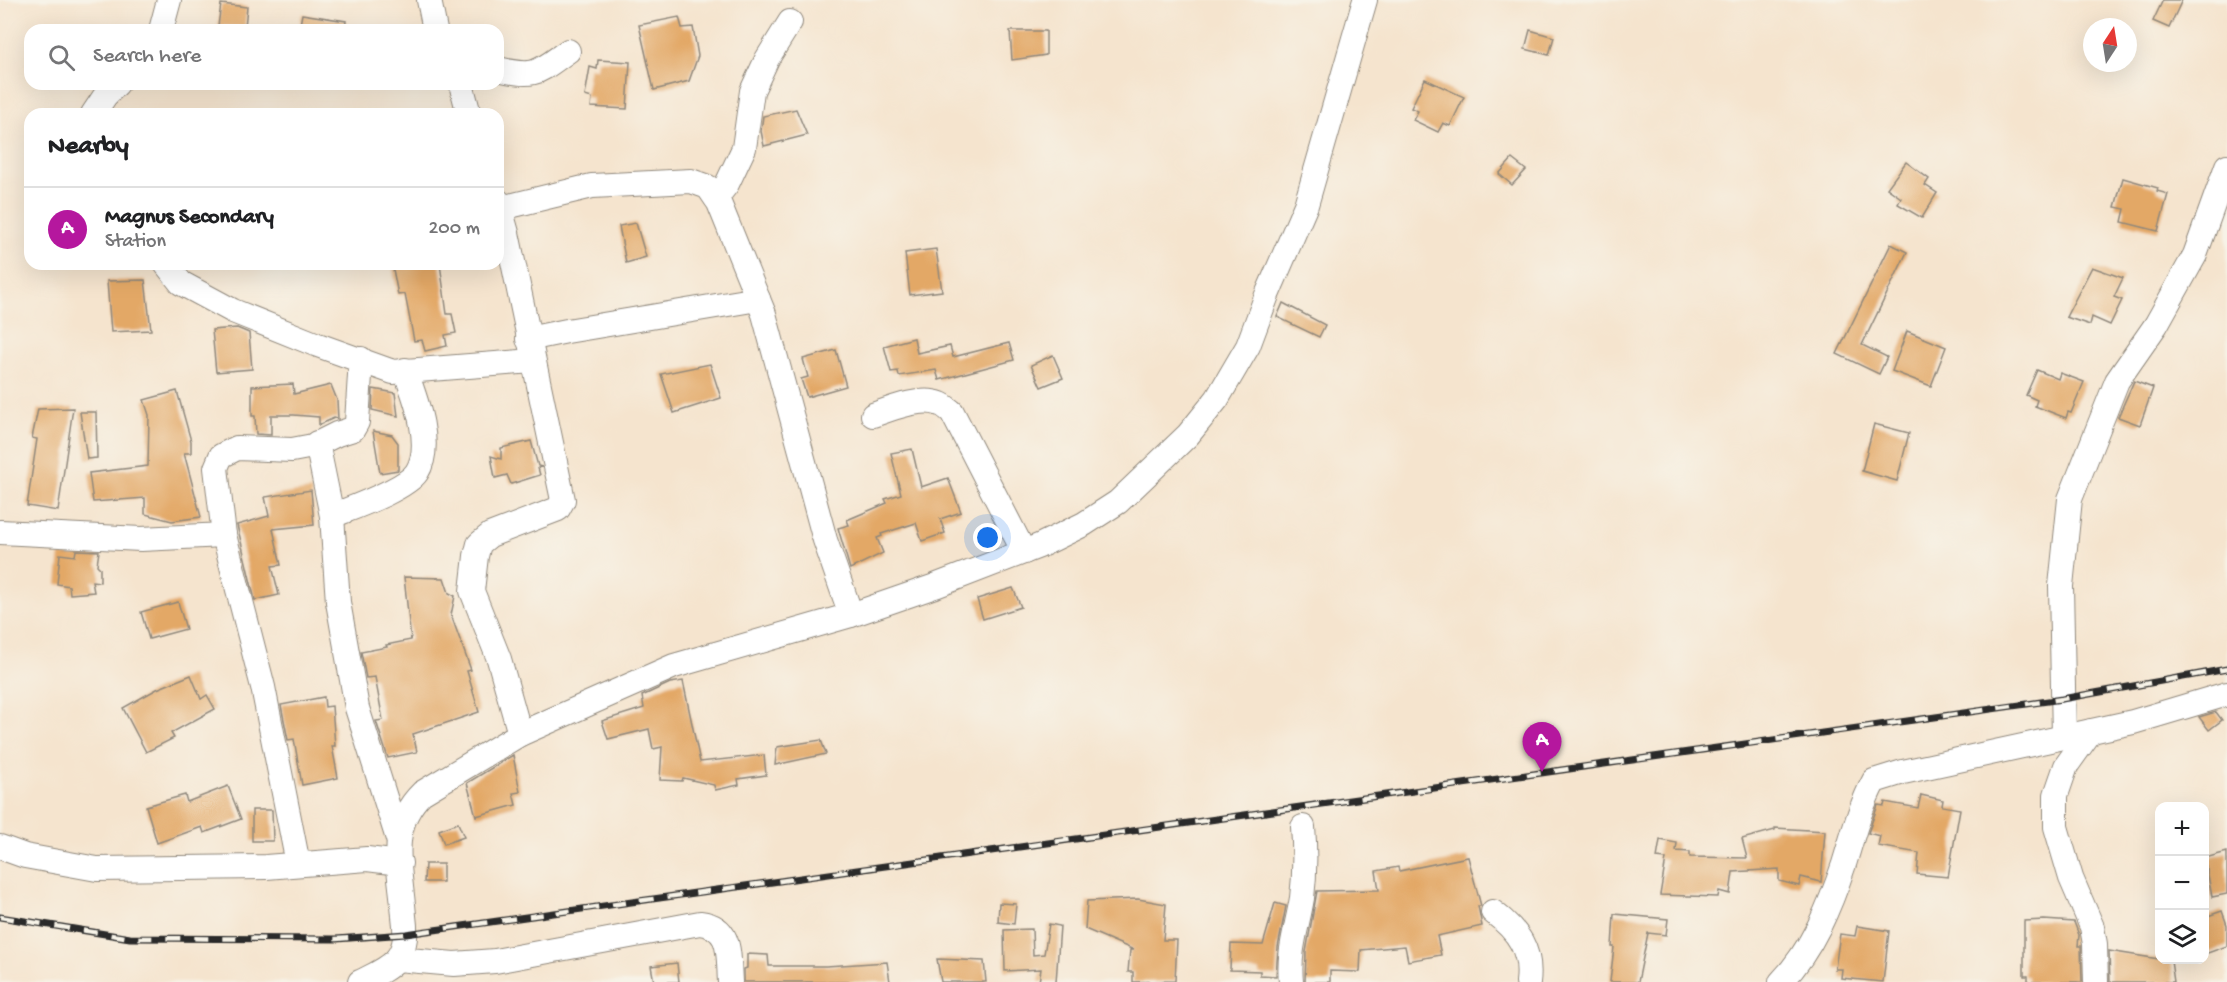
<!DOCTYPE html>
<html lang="en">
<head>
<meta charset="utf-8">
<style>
  :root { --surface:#fff; --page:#f2f2f2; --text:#202124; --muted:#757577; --line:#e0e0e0; --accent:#b5179e }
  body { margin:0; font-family:"Gochi Hand",sans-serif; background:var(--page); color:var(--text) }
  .controls { position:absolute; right:18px; bottom:18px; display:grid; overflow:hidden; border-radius:12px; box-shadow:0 6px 24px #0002 }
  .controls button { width:54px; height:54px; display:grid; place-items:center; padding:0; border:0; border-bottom:2px solid var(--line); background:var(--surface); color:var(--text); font:30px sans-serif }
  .compass { position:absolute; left:2083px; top:18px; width:54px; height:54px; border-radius:50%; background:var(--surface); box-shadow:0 6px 24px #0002; rotate:12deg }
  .you { position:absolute; left:988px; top:538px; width:21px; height:21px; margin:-15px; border:4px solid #fff; border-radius:50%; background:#1a73e8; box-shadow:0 0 0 9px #1a73e833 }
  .badge { display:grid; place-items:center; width:39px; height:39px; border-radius:50%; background:var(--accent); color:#fff; font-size:20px; font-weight:700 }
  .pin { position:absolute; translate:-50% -50px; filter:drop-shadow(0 2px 3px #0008) }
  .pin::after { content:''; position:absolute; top:32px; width:21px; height:18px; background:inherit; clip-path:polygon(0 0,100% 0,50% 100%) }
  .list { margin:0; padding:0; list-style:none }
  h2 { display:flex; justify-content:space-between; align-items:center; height:78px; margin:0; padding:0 24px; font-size:26px }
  h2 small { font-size:20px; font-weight:400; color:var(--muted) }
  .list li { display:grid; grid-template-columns:39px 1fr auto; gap:18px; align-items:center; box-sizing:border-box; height:84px; padding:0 24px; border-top:2px solid var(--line) }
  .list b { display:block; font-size:22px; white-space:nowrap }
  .list p { margin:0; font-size:20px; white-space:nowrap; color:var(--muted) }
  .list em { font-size:20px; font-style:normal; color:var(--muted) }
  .icon { flex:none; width:33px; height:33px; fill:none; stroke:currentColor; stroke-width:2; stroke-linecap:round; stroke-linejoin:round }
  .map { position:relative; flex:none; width:2227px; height:982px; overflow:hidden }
  .search { position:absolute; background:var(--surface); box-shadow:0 6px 24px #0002; left:24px; top:24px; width:480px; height:66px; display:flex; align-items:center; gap:15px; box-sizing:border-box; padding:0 21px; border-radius:18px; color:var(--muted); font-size:22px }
  .panel { position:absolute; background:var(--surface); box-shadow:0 6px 24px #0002; left:24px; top:108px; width:480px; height:162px; border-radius:18px }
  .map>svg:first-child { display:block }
</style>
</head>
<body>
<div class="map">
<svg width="2227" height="982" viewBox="0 0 2227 982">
  <rect width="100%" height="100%" fill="#f7f3e8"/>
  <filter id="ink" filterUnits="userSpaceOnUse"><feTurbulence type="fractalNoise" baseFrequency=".0167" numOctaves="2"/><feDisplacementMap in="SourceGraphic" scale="12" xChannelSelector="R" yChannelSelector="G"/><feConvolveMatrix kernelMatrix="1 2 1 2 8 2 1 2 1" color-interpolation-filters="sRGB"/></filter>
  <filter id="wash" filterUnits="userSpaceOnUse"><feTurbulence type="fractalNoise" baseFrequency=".008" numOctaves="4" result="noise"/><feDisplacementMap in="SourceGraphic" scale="24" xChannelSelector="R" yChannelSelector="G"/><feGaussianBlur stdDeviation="1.35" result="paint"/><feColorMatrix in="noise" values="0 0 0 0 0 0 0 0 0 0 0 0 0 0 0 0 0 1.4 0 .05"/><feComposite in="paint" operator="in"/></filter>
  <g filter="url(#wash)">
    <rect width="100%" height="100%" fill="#f5e4ce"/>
    <g id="blocks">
      <!-- building -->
      <g fill="#e3a866">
        <polygon points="2163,0 2182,0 2169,28 2153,21"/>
        <polygon points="221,4 247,7 245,27 218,26"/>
        <polygon points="302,14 346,21 345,30 299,30"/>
        <polygon points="679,17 682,28 693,27 698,56 689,81 654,90 639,25"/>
        <polygon points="1530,30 1554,37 1549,55 1525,49"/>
        <polygon points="1010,31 1046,31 1046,55 1012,60"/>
        <polygon points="598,60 630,62 627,109 591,107 592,98 585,96 590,67 597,69"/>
        <polygon points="1425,79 1464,97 1450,126 1443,123 1438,132 1413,120 1418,111 1411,108"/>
        <polygon points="796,109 807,135 764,146 761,131 763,116"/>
        <polygon points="1512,159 1526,170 1512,185 1499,174"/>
        <polygon points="1906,162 1929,179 1925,185 1937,193 1922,218 1898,204 1901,198 1887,188"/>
        <polygon points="2123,178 2158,188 2157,191 2168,194 2158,231 2122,222 2125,209 2115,207"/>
        <polygon points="636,223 646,257 626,263 619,226"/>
        <polygon points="1891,244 1907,252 1862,345 1887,357 1879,374 1837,354"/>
        <polygon points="936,249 942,291 910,295 905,253"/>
        <polygon points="392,264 440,264 447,314 452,314 456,333 445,335 447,346 425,351 422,340 414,341 405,294 398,295"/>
        <polygon points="2092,267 2123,278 2114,297 2122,300 2110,325 2092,317 2090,325 2066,317"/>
        <polygon points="145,280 151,330 111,332 107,281"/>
        <polygon points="1283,303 1325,325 1319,337 1277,317"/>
        <polygon points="237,328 249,333 252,369 216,372 212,330"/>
        <polygon points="1907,331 1946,347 1931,386 1892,371"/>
        <polygon points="914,338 917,353 950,346 953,357 1009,343 1014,360 939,380 936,370 899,376 898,371 891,372 884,346"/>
        <polygon points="836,350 846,386 807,397 801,379 808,377 803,359"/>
        <polygon points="1053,355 1063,378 1041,387 1031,365"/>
        <polygon points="710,364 721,398 674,413 661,374"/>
        <polygon points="2037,370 2058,379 2060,373 2084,382 2071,413 2068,412 2066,418 2035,406 2037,400 2026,395"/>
        <polygon points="2134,381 2153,388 2140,425 2118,417"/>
        <polygon points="293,384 294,394 331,385 337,400 338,419 334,418 319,425 319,417 294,415 271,415 271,435 256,434 255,416 252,416 252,386"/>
        <polygon points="373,389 395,393 398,416 372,410"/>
        <polygon points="177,391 191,441 191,453 184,453 201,517 172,521 145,514 145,498 93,502 89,473 148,466 149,415 144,400"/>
        <polygon points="73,408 58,511 27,506 37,439 32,438 38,409"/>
        <polygon points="80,412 96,412 97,458 87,459"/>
        <polygon points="1874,424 1909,433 1897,481 1862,471"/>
        <polygon points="373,431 392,435 398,443 398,470 380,473"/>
        <polygon points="531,441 538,466 542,467 538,468 540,475 511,484 507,475 495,478 491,456 501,459 501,448"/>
        <polygon points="912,449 921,487 948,478 961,512 940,519 945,533 922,541 916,523 881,534 882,536 877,538 883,553 850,569 838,528 849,525 847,520 887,503 885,499 901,494 891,453"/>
        <polygon points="311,490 314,525 273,529 281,565 272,566 279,595 255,600 237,525 269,516 265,497"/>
        <polygon points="76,550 99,551 97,565 100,568 100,582 92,581 94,592 70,594 69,586 57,584 60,554 75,556"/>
        <polygon points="404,577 444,578 449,593 455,596 451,615 471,670 467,671 479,712 413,734 417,752 388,758 376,721 383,720 375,677 366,678 361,652 387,647 386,645 411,640"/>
        <polygon points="1013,588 1021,607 983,619 977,599"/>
        <polygon points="178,602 186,629 149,639 141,612"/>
        <polygon points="191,675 201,699 207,695 215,709 171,733 174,738 146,752 123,708 157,689"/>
        <polygon points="683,681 700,762 764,755 766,775 738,779 739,785 715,790 714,785 683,778 682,781 660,780 662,747 653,749 649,729 608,739 602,721 644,708 642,696 670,683"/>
        <polygon points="324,697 325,707 332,706 335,746 332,746 338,778 302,785 294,739 288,740 281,705"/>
        <polygon points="2216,712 2222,720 2209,730 2199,717"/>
        <polygon points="821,740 826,754 775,765 777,747"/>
        <polygon points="513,755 520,792 513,793 516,805 476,816 467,783"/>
        <polygon points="228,786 241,819 204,833 202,827 157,843 146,806 185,795 187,802"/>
        <polygon points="1921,795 1943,800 1942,806 1960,809 1948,877 1917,874 1919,853 1878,846 1880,836 1868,833 1878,805 1884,806 1885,802 1918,808"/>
        <polygon points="252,810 272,810 273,841 252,841"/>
        <polygon points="458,823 464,837 444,844 439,830"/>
        <polygon points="1775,828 1825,831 1821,882 1801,877 1799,886 1779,881 1779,869 1733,872 1730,894 1719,891 1718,897 1660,895 1666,859 1657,858 1660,840 1677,843 1676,851 1690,852 1690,857 1747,858 1742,839 1775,830"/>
        <polygon points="2227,852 2227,894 2212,897 2205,858"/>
        <polygon points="1468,857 1481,906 1478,906 1482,926 1437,936 1441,955 1408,961 1405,946 1361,950 1360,972 1330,971 1330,982 1305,982 1306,952 1317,891 1379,890 1376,871 1398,867 1399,871"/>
        <polygon points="425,864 443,864 443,882 424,882"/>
        <polygon points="1138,899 1166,904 1163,940 1177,940 1175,981 1133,982 1133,972 1128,972 1130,950 1134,950 1085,929 1087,901"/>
        <polygon points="999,903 1016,904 1014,924 998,922"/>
        <polygon points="1275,903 1286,906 1278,947 1276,976 1260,975 1260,971 1230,970 1231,944 1263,945"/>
        <polygon points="2222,911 2227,925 2227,946 2205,954 2205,917"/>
        <polygon points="1614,914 1668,919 1666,935 1648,933 1638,982 1610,982 1614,947 1612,947"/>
        <polygon points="2044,920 2074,922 2079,935 2078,946 2081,946 2082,982 2028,982 2028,976 2024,976 2024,921"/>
        <polygon points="1049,924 1060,926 1056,982 1039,982 1041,969 1005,971 1004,930 1032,929 1033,955 1044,954"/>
        <polygon points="1857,926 1889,931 1883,982 1841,978 1842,969 1835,969 1840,934 1855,936"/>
        <polygon points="2109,951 2171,961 2174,982 2110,982"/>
        <polygon points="747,954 768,955 769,966 826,966 887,962 890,982 744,982 744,969 747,968"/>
        <polygon points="937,959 984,961 986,982 941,982"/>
        <polygon points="677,963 679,982 654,982 651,966"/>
      </g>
    </g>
  </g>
  <g filter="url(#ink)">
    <use href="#blocks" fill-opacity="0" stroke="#90887c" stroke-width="1.5"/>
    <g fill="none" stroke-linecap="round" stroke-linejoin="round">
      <!-- minor casing -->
      <g stroke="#90887c" stroke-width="26">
        <g id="minor">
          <polyline points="429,0 435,30"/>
          <polyline points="161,30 169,0"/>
          <path d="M 498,69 C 536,78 537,73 568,51"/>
          <polyline points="461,84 469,114"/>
          <polyline points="93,114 105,96 117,84"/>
          <polyline points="716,198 727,184 744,148 752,91 767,59 790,22"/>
          <polyline points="498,201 507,233 563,500 558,509 490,535 479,544 476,556 472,591 499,659 520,734"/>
          <polyline points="501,208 592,186 691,181 708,187 719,203 764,314 825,540 851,615"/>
          <polyline points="166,264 181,283 233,311 315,344 393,372 533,361"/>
          <polyline points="528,339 567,331 758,299"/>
          <path d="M 873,415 C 890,409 922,396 940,404 C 944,405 948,409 952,412 L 1024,552"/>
          <polyline points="317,443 332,516 338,602 357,708 398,839"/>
          <path d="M 332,516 C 352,508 406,489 417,472 C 434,445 415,397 405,370"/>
          <polyline points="0,532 141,539 224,535"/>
          <polyline points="2091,731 2066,766 2056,795 2056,827 2071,878 2092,927 2095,944 2096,982"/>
          <polyline points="2064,737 2061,586 2070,499 2117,381 2156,325 2195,255 2227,166"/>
          <polyline points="0,847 25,856 97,869 266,867 367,859 400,863"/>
          <polyline points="298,864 263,687 224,535 216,468 221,456 237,448 292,450 313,446 337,434 353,429 357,422 361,359"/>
          <path d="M 1493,912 C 1518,931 1532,950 1528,982"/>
          <path d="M 397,959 L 454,964 L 495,961 L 700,923 C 733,927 728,956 730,982"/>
          <path d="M 360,982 C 372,976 387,970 396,960 C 407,947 406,931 404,916 C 401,871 386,828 422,793 L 520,734 L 674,666 L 851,615 L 935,586 L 1039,546 L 1084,524 L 1118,502 L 1188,435 L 1217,399 L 1248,346 L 1267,295 L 1306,205 L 1365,0"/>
          <path d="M 1291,982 C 1288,951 1297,928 1302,898 C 1305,874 1305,850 1303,827"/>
          <path d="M 1781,982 C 1812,950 1830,906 1844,864 C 1853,835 1860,807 1874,781 L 1903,772 L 2133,722 L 2227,694"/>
        </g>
      </g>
      <!-- minor -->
      <use href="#minor" stroke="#fff" stroke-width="24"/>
      <!-- rail casing -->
      <g stroke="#2b2b2b" stroke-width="7">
        <polyline id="rail" points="0,917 130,938 336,939 406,934 2062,699 2227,669"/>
      </g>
      <!-- rail -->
      <use href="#rail" stroke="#f7f3e8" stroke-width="4.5" stroke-dasharray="14" stroke-linecap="butt"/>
    </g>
  </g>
</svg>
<div class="controls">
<button>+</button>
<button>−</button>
<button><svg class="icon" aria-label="layers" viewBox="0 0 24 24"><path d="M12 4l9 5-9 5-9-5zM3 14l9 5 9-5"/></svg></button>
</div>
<svg class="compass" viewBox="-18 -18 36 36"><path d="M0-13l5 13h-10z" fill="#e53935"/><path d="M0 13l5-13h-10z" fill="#757577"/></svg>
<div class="you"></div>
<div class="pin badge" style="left:1542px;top:772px">A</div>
<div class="search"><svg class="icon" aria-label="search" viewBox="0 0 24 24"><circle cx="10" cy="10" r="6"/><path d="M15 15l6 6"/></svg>Search here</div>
<section class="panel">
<h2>Nearby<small></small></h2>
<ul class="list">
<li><span class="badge">A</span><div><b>Magnus Secondary</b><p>Station</p></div><em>200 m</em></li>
</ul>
</section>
</div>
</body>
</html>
